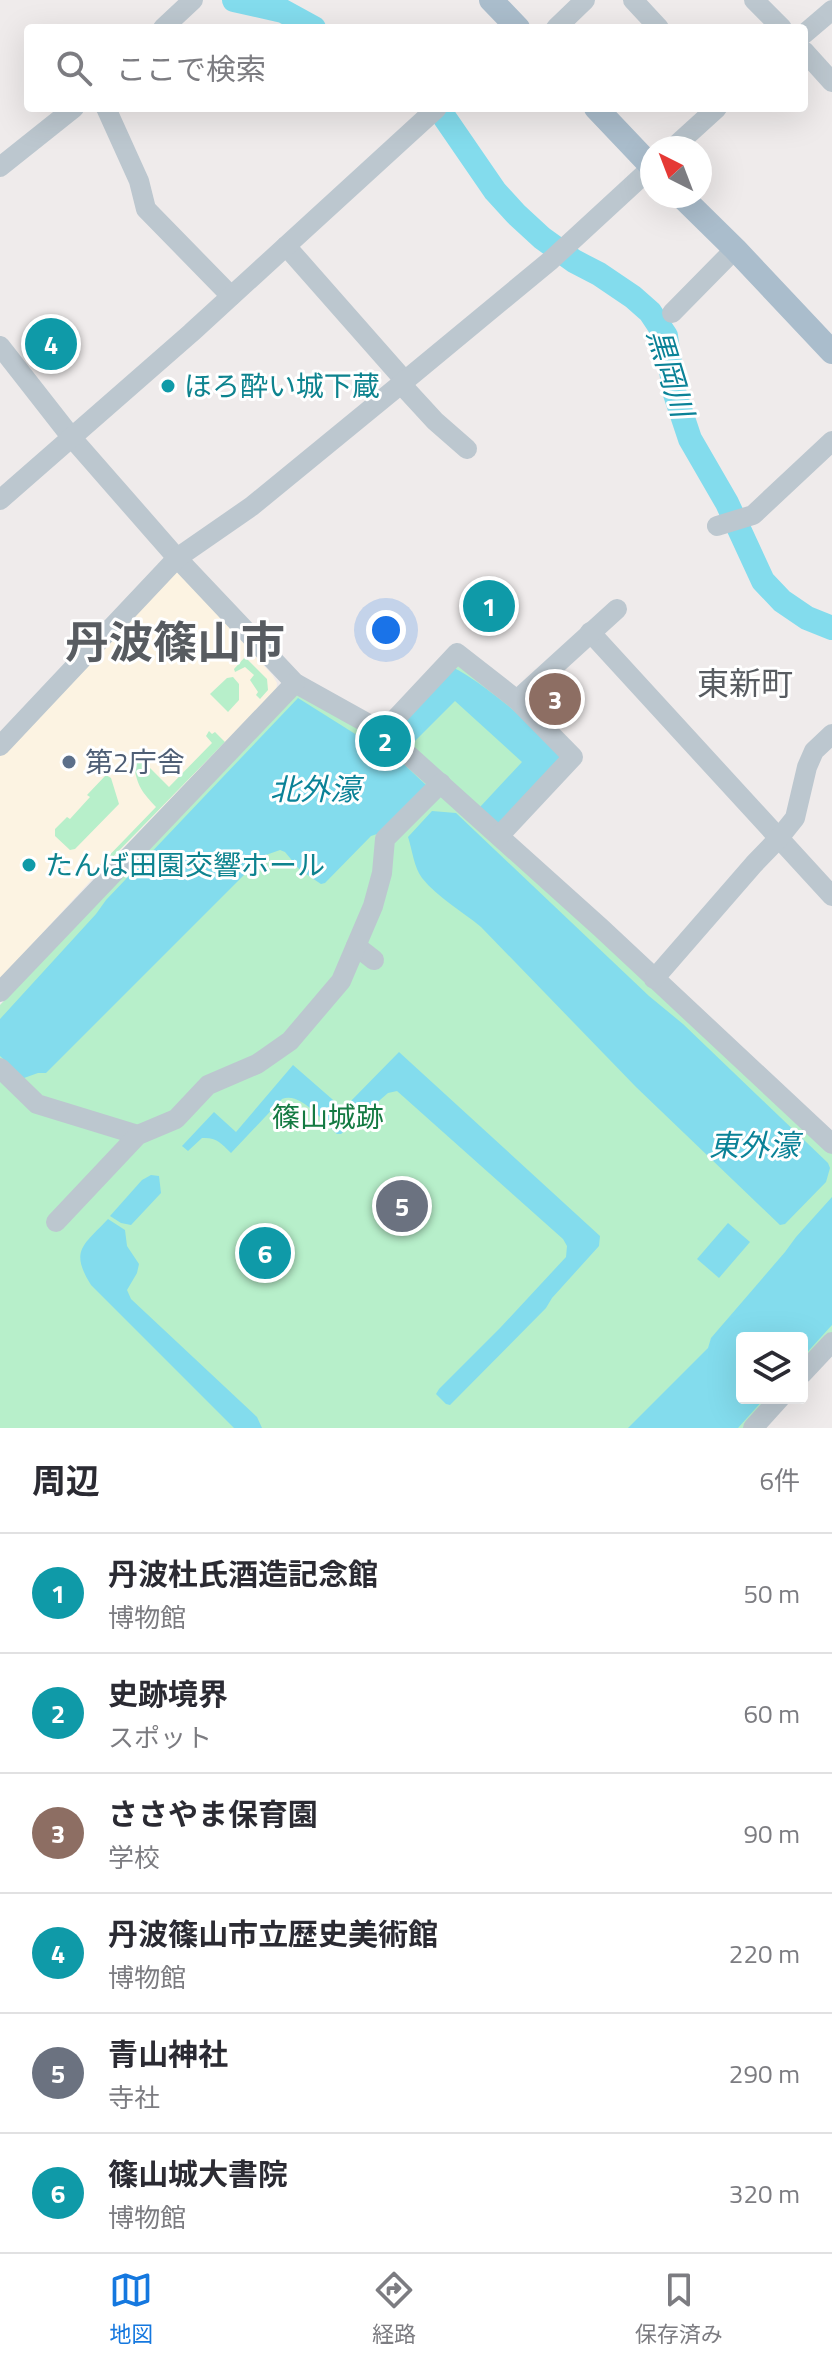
<!DOCTYPE html>
<html lang="ja">
<head>
<meta charset="utf-8">
<style>
  :root { --surface:#fff; --page:#f2f2f3; --text:#2b2b33; --muted:#7c7c81; --line:#e1e1e2; --accent:#1578df }
  body { margin:0; font-family:"Titillium Web","Noto Sans JP",sans-serif; background:var(--page); color:var(--text) }
  .controls { position:absolute; right:24px; bottom:24px; display:grid; overflow:hidden; border-radius:8px; box-shadow:0 8px 32px #0002 }
  .controls button { width:72px; height:72px; display:grid; place-items:center; padding:0; border:0; border-bottom:2px solid var(--line); background:var(--surface); color:var(--text); font:40px sans-serif }
  .compass { position:absolute; left:640px; top:136px; width:72px; height:72px; border-radius:50%; background:var(--surface); box-shadow:0 8px 32px #0002; rotate:318deg }
  .you { position:absolute; left:386px; top:630px; width:28px; height:28px; margin:-20px; border:6px solid #fff; border-radius:50%; background:#1a73e8; box-shadow:0 0 0 12px #1a73e833 }
  .badge { display:grid; place-items:center; width:52px; height:52px; border-radius:50%; background:var(--accent); color:#fff; font-size:26px; font-weight:700 }
  .pin { position:absolute; translate:-50% -50%; border:4px solid #fff; box-shadow:0 2px 8px #0006 }
  .list { margin:0; padding:0; list-style:none }
  h2 { display:flex; justify-content:space-between; align-items:center; height:104px; margin:0; padding:0 32px; font-size:34px }
  h2 small { font-size:26px; font-weight:400; color:var(--muted) }
  .list li { display:grid; grid-template-columns:52px 1fr auto; gap:24px; align-items:center; box-sizing:border-box; height:120px; padding:0 32px; border-top:2px solid var(--line) }
  .list b { display:block; font-size:30px; white-space:nowrap }
  .list p { margin:0; font-size:26px; white-space:nowrap; color:var(--muted) }
  .list em { font-size:26px; font-style:normal; color:var(--muted) }
  .icon { flex:none; width:44px; height:44px; fill:none; stroke:currentColor; stroke-width:2; stroke-linecap:round; stroke-linejoin:round }
  .map { position:relative; flex:none; width:832px; height:1428px; overflow:hidden }
  .search { position:absolute; background:var(--surface); box-shadow:0 8px 32px #0002; left:24px; right:24px; top:24px; height:88px; display:flex; align-items:center; gap:20px; box-sizing:border-box; padding:0 28px; border-radius:8px; color:var(--muted); font-size:30px }
  .sheet { height:824px; background:var(--surface) }
  nav { display:flex; justify-content:space-around; align-items:center; box-sizing:border-box; height:112px; border-top:2px solid var(--line); background:var(--surface); font-size:22px; color:var(--muted) }
  nav a { display:grid; justify-items:center; gap:4px }
  nav .on { color:var(--accent) }
  .map>svg:first-child { display:block }
</style>
</head>
<body>
<div class="map">
<svg width="832" height="1428" viewBox="0 0 832 1428">
  <rect width="100%" height="100%" fill="#efebeb"/>
  <!-- commercial -->
  <polygon fill="#fcf3e2" points="178,571 183,574 273,676 277,683 276,691 93,878 0,979 0,754"/>
  <!-- green -->
  <g fill="#b7efca">
    <polygon points="463,656 573,757 495,836 832,1153 832,1334 802,1367 802,1338 742,1338 742,1398 773,1398 745,1428 0,1428 0,1005 298,692 370,736"/>
    <polygon points="245,657 267,679 268,690 260,699 256,695 258,692 250,680 254,675 245,667 235,672 234,669"/>
    <polygon points="233,677 239,684 239,700 228,712 210,694 227,678"/>
    <path d="M 209,731 L 212,734 L 215,732 L 225,742 L 101,869 L 99,866 L 156,807 C 142,792 137,786 134,765 L 141,759 L 169,787 L 212,743 L 206,736 Z"/>
    <polygon points="106,775 111,778 119,804 75,849 70,850 55,836 55,829 67,817 70,819 90,797 87,795"/>
  </g>
  <!-- water -->
  <g fill="#83dced">
    <path d="M 454,668 C 478,679 546,734 560,756 L 559,761 L 499,827 L 480,807 L 522,762 L 455,701 L 411,745 L 397,730 Z"/>
    <polygon points="298,698 360,737 376,738 426,785 380,833 371,836 325,883 321,884 300,870 285,852 280,850 263,856 46,1073 38,1073 24,1078 0,1056 0,1019 96,914 106,900"/>
    <path d="M 432,811 L 456,813 L 649,996 L 683,1024 L 828,1163 L 830,1168 L 826,1182 L 785,1224 L 780,1225 L 636,1087 L 481,927 C 462,911 438,898 422,878 C 414,868 412,849 408,837 Z"/>
    <path d="M 399,1052 L 600,1236 L 599,1246 L 552,1298 L 546,1308 L 450,1405 L 446,1404 L 436,1394 L 439,1389 L 500,1328 L 566,1257 L 567,1246 L 563,1239 L 397,1091 L 388,1093 L 341,1134 L 337,1134 C 324,1122 300,1091 282,1099 L 231,1153 C 221,1143 216,1137 202,1138 L 188,1151 L 182,1146 L 214,1112 L 236,1132 L 293,1065 L 340,1106 L 346,1106 Z"/>
    <polygon points="151,1175 159,1176 161,1193 131,1225 121,1223 110,1216 142,1180"/>
    <polygon points="832,1197 832,1325 802,1358 802,1338 742,1338 742,1398 765,1398 738,1428 628,1428 708,1348 711,1338 785,1252 796,1237"/>
    <path d="M 108,1219 L 125,1230 L 127,1246 L 139,1264 L 137,1273 L 127,1290 L 131,1299 L 257,1417 L 262,1428 L 234,1428 L 91,1285 C 69,1250 84,1245 108,1219 Z"/>
    <polygon points="728,1223 750,1242 719,1278 697,1259"/>
  </g>
  <g fill="none" stroke-linecap="round" stroke-linejoin="round">
    <!-- river -->
    <g stroke="#83dced" stroke-width="24">
      <polyline points="234,0 283,11 314,28"/>
      <polyline points="438,108 495,191 516,214 542,238 574,261 599,274 633,297 650,312 666,336 674,391 690,439 727,503 763,581 782,601 807,618 832,628"/>
    </g>
    <!-- minor -->
    <g stroke="#bcc7cf" stroke-width="20">
      <polyline points="633,0 659,28"/>
      <polyline points="754,0 782,28"/>
      <polyline points="163,28 193,0"/>
      <polyline points="556,28 585,0"/>
      <polyline points="804,34 832,10"/>
      <polyline points="804,51 832,82"/>
      <polyline points="106,108 139,181 146,209 231,296"/>
      <polyline points="673,148 717,108"/>
      <polyline points="0,167 74,108"/>
      <polyline points="286,246 405,381"/>
      <polyline points="672,313 735,249"/>
      <polyline points="0,346 72,438 177,558 295,683 383,732 601,928 832,1144"/>
      <polyline points="401,384 435,421 467,449"/>
      <polyline points="0,500 191,333 437,108"/>
      <polyline points="717,526 753,515 832,441"/>
      <polyline points="590,632 832,896"/>
      <polyline points="517,700 617,609"/>
      <polyline points="383,732 457,653 517,700 573,757 499,836"/>
      <polyline points="0,746 177,558 252,506 401,384 551,260 652,167"/>
      <polyline points="356,946 374,960"/>
      <polyline points="654,979 754,864 779,838 795,818 807,767 814,751 832,734"/>
      <polyline points="0,992 295,683"/>
      <polyline points="0,1068 37,1104 138,1135"/>
      <polyline points="56,1222 138,1135 176,1119 208,1085 257,1064 290,1041 341,981 373,906 382,873 385,839 441,783"/>
      <polyline points="802,1374 832,1342"/>
      <polyline points="753,1428 780,1398"/>
    </g>
    <!-- major -->
    <g stroke="#aabdcc" stroke-width="24">
      <polyline points="491,0 518,28"/>
      <polyline points="596,108 652,167"/>
      <polyline points="681,196 735,249 832,352"/>
    </g>
  </g>
  <!-- markers -->
  <g fill="#0f9aa8" stroke="#fff" stroke-width="3">
    <circle cx="168" cy="386" r="8"/>
    <circle cx="29" cy="865" r="8"/>
  </g>
  <circle fill="#5c6f8a" stroke="#fff" stroke-width="3" cx="69" cy="762" r="8"/>
  <g text-anchor="middle" stroke-width="6" stroke-linejoin="round" paint-order="stroke">
    <!-- culture labels -->
    <g font-size="28" fill="#0d838f" stroke="#fff" text-anchor="start">
      <text x="184" y="396">ほろ酔い城下蔵</text>
      <text x="45" y="875">たんば田園交響ホール</text>
    </g>
    <!-- service labels -->
    <g font-size="28" fill="#4e5e75" stroke="#fff" text-anchor="start">
      <text x="85" y="772">第2庁舎</text>
    </g>
    <!-- park labels -->
    <g font-size="28" fill="#147a42" stroke="#fff">
      <text x="328" y="1127">篠山城跡</text>
    </g>
    <!-- water labels -->
    <g font-size="30" font-style="italic" fill="#0a8297" stroke="#fff">
      <text transform="translate(670 373) rotate(73)" y="10">黒岡川</text>
      <text x="315" y="800">北外濠</text>
      <text x="754" y="1156">東外濠</text>
    </g>
    <!-- quarter labels -->
    <g font-size="32" fill="#585c61" stroke="#fff">
      <text x="745" y="695">東新町</text>
    </g>
    <!-- town labels -->
    <g font-size="44" font-weight="bold" fill="#585c61" stroke="#fff">
      <text x="175" y="658">丹波篠山市</text>
    </g>
  </g>
</svg>
<div class="controls">
<button><svg class="icon" aria-label="layers" viewBox="0 0 24 24"><path d="M12 4l9 5-9 5-9-5zM3 14l9 5 9-5"/></svg></button>
</div>
<svg class="compass" viewBox="-18 -18 36 36"><path d="M0-13l5 13h-10z" fill="#e53935"/><path d="M0 13l5-13h-10z" fill="#7c7c81"/></svg>
<div class="you"></div>
<div class="pin badge" style="left:489px;top:606px;background:#0f9aa8">1</div>
<div class="pin badge" style="left:385px;top:741px;background:#0f9aa8">2</div>
<div class="pin badge" style="left:555px;top:699px;background:#8d6e63">3</div>
<div class="pin badge" style="left:51px;top:344px;background:#0f9aa8">4</div>
<div class="pin badge" style="left:402px;top:1206px;background:#6b7280">5</div>
<div class="pin badge" style="left:265px;top:1253px;background:#0f9aa8">6</div>
<div class="search"><svg class="icon" aria-label="search" viewBox="0 0 24 24"><circle cx="10" cy="10" r="6"/><path d="M15 15l6 6"/></svg>ここで検索</div>
</div>
<section class="sheet">
<h2>周辺<small>6件</small></h2>
<ul class="list">
<li><span class="badge" style="background:#0f9aa8">1</span><div><b>丹波杜氏酒造記念館</b><p>博物館</p></div><em>50 m</em></li>
<li><span class="badge" style="background:#0f9aa8">2</span><div><b>史跡境界</b><p>スポット</p></div><em>60 m</em></li>
<li><span class="badge" style="background:#8d6e63">3</span><div><b>ささやま保育園</b><p>学校</p></div><em>90 m</em></li>
<li><span class="badge" style="background:#0f9aa8">4</span><div><b>丹波篠山市立歴史美術館</b><p>博物館</p></div><em>220 m</em></li>
<li><span class="badge" style="background:#6b7280">5</span><div><b>青山神社</b><p>寺社</p></div><em>290 m</em></li>
<li><span class="badge" style="background:#0f9aa8">6</span><div><b>篠山城大書院</b><p>博物館</p></div><em>320 m</em></li>
</ul>
</section>
<nav>
<a class="on"><svg class="icon" aria-label="map" viewBox="0 0 24 24"><path d="M3 6l6-2 6 2 6-2v14l-6 2-6-2-6 2zM9 4v14M15 6v14"/></svg>地図</a>
<a><svg class="icon" aria-label="directions" viewBox="0 0 24 24"><path d="M12 3l9 9-9 9-9-9zM9 14v-3h6M13 9l2 2-2 2"/></svg>経路</a>
<a><svg class="icon" aria-label="saved" viewBox="0 0 24 24"><path d="M7 4h10v16l-5-4-5 4z"/></svg>保存済み</a>
</nav>
</body>
</html>
